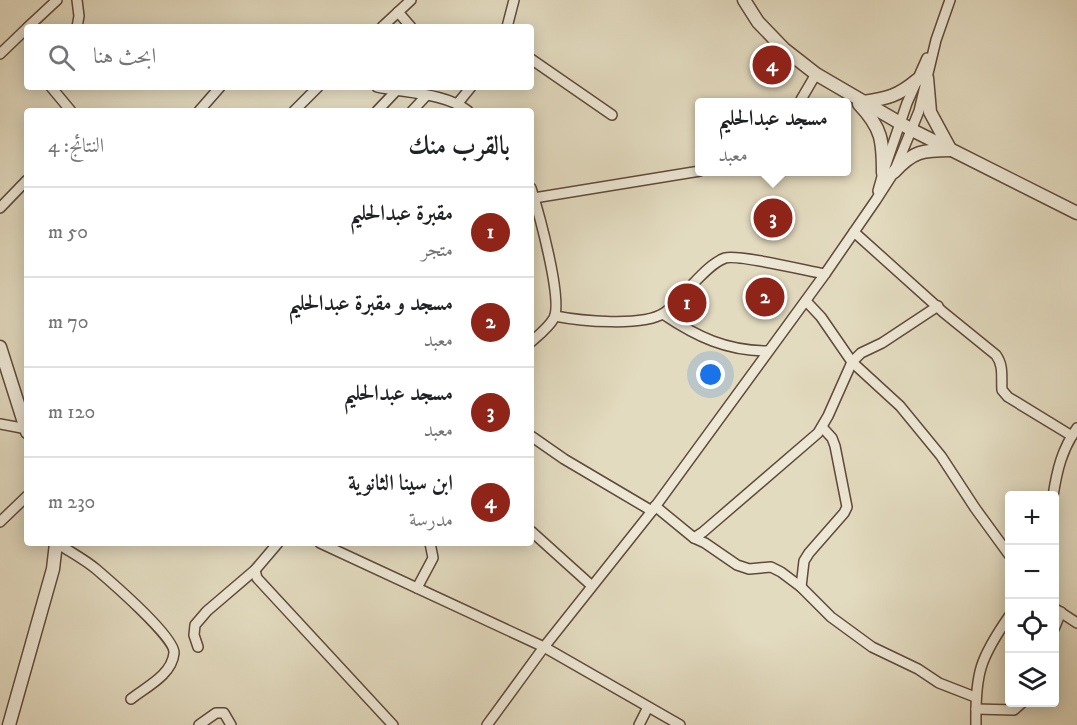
<!DOCTYPE html>
<html lang="ar">
<head>
<meta charset="utf-8">
<style>
  :root { --surface:#fff; --page:#f6f6f6; --text:#202124; --muted:#757577; --line:#e0e0e0; --accent:#8f2418 }
  body { margin:0; font-family:"IM FELL DW Pica",Amiri,serif; background:var(--page); color:var(--text); direction:rtl }
  .controls { position:absolute; right:18px; bottom:18px; display:grid; overflow:hidden; border-radius:6px; box-shadow:0 3px 15px #0003 }
  .controls button { width:54px; height:54px; display:grid; place-items:center; padding:0; border:0; border-bottom:2px solid var(--line); background:var(--surface); color:var(--text); font:30px sans-serif }
  .you { position:absolute; left:711px; top:375px; width:21px; height:21px; margin:-15px; border:4px solid #fff; border-radius:50%; background:#1a73e8; box-shadow:0 0 0 9px #1a73e833 }
  .badge { display:grid; place-items:center; width:39px; height:39px; border-radius:50%; background:var(--accent); color:#fff; font-size:20px; font-weight:700 }
  .pin { position:absolute; translate:-50% -50%; border:3px solid #fff; box-shadow:0 2px 6px #0006 }
  .popup { position:absolute; left:695px; top:98px; width:156px; height:78px; box-sizing:border-box; display:grid; place-content:center; border-radius:6px; background:var(--surface); filter:drop-shadow(0 2px 4px #0005); font-size:20px; white-space:nowrap; color:var(--muted) }
  .popup b { font-size:22px; color:var(--text) }
  .popup::after { content:''; position:absolute; left:50%; top:100%; margin-left:-12px; border:12px solid transparent; border-top-color:var(--surface) }
  .list { margin:0; padding:0; list-style:none }
  h2 { display:flex; justify-content:space-between; align-items:center; height:78px; margin:0; padding:0 24px; font-size:26px }
  h2 small { font-size:20px; font-weight:400; color:var(--muted) }
  .list li { display:grid; grid-template-columns:39px 1fr auto; gap:18px; align-items:center; box-sizing:border-box; height:90px; padding:0 24px; border-top:2px solid var(--line) }
  .list b { display:block; font-size:22px; white-space:nowrap }
  .list p { margin:0; font-size:20px; white-space:nowrap; color:var(--muted) }
  .list em { font-size:20px; font-style:normal; color:var(--muted) }
  .icon { flex:none; width:33px; height:33px; fill:none; stroke:currentColor; stroke-width:2; stroke-linecap:round; stroke-linejoin:round }
  .map { position:relative; flex:none; width:1077px; height:725px; overflow:hidden; direction:ltr }
  .search { position:absolute; background:var(--surface); box-shadow:0 3px 15px #0003; left:24px; top:24px; width:510px; height:66px; display:flex; align-items:center; gap:15px; box-sizing:border-box; padding:0 21px; border-radius:6px; color:var(--muted); font-size:22px }
  .panel { position:absolute; background:var(--surface); box-shadow:0 3px 15px #0003; left:24px; top:108px; width:510px; height:438px; border-radius:6px; direction:rtl }
  .map>svg:first-child { display:block }
</style>
</head>
<body>
<div class="map">
<svg width="1077" height="725" viewBox="0 0 1077 725">
  <rect width="100%" height="100%" fill="#e3dbc0"/>
  <filter id="stains"><feTurbulence type="fractalNoise" baseFrequency=".00333" numOctaves="4"/><feColorMatrix values="0 0 0 0 .2 0 0 0 0 .09 0 0 0 0 .02 0 0 0 .5 -.17"/></filter>
  <radialGradient id="worn" r=".72"><stop offset=".6" stop-color="#630" stop-opacity="0"/><stop offset="1" stop-color="#630" stop-opacity=".3"/></radialGradient>
  <g fill="none" stroke-linecap="round" stroke-linejoin="round">
    <!-- minor casing -->
    <g stroke="#61493a" stroke-width="12">
      <g id="minor">
        <polyline points="398,12 411,27"/>
        <polyline points="28,27 57,0"/>
        <polyline points="77,27 79,16 77,0"/>
        <polyline points="382,27 411,0"/>
        <polyline points="507,27 514,0"/>
        <polyline points="0,54 27,28"/>
        <polyline points="531,59 612,115"/>
        <polyline points="51,87 71,111"/>
        <path d="M 377,87 C 405,93 446,93 468,111"/>
        <polyline points="458,103 471,87"/>
        <polyline points="799,103 816,74"/>
        <polyline points="199,111 220,87"/>
        <polyline points="294,111 318,87"/>
        <polyline points="377,111 396,91"/>
        <polyline points="412,111 426,96"/>
        <path d="M 531,188 C 538,210 563,299 554,318 C 549,327 539,335 531,342"/>
        <polyline points="878,191 883,173 907,103 927,58"/>
        <polyline points="534,198 700,171"/>
        <polyline points="0,208 27,180"/>
        <path d="M 854,232 L 943,312 L 996,355 C 1004,366 1001,377 1002,390 L 1008,397 L 1072,436"/>
        <polyline points="806,301 821,317 852,362 900,406 941,456 975,508 1010,556"/>
        <path d="M 663,314 C 697,337 727,351 768,351"/>
        <path d="M 555,316 C 580,321 643,327 664,313 C 673,307 680,298 687,290 C 697,280 711,263 725,258 C 738,254 808,271 825,274"/>
        <polyline points="0,424 27,429"/>
        <polyline points="531,436 564,459 652,511"/>
        <path d="M 1053,496 C 1057,470 1062,449 1077,428"/>
        <polyline points="655,506 694,538 705,543 737,565 749,569 771,567 781,572 801,587 831,617 872,647 918,669 939,683 975,697"/>
        <polyline points="0,522 27,496"/>
        <polyline points="531,531 592,586"/>
        <polyline points="694,538 703,532 818,433 828,416 852,362 861,353 882,343 938,306"/>
        <path d="M 57,543 C 70,552 84,559 96,569 C 110,581 176,638 174,653 C 172,675 146,687 131,699"/>
        <polyline points="320,543 544,647 680,725"/>
        <polyline points="255,570 257,578 393,725"/>
        <polyline points="801,587 804,561 809,553 844,513 847,507 835,446 832,438 822,427"/>
        <polyline points="417,588 433,558 430,543"/>
        <polyline points="1054,608 1077,623"/>
        <polyline points="1054,629 1061,612"/>
        <polyline points="198,647 194,635 195,625 207,611 255,570 278,543"/>
        <polyline points="976,709 1014,710 1023,702"/>
        <polyline points="199,725 216,713 224,713 231,725"/>
        <polyline points="487,725 544,647 652,511 825,274 876,200 894,172 919,111 936,40 950,0"/>
        <polyline points="639,725 648,707"/>
        <path d="M 976,725 C 975,673 980,658 1010,615"/>
      </g>
    </g>
    <!-- tertiary casing -->
    <g stroke="#61493a" stroke-width="15">
      <g id="tertiary">
        <polyline points="744,0 758,22 784,49 816,74 912,130 1077,213"/>
        <polyline points="927,78 930,112 949,147"/>
        <path d="M 864,102 C 888,98 898,96 917,80"/>
        <path d="M 859,104 C 882,128 883,141 883,173"/>
        <path d="M 894,172 C 913,151 923,150 951,150"/>
        <polyline points="0,347 27,432"/>
        <polyline points="9,725 53,569 56,543"/>
      </g>
    </g>
    <!-- minor -->
    <use href="#minor" stroke="#ede8d6" stroke-width="9"/>
    <!-- tertiary -->
    <use href="#tertiary" stroke="#ede8d6" stroke-width="12"/>
  </g>
  <rect width="100%" height="100%" filter="url(#stains)"/>
  <rect width="100%" height="100%" fill="url(#worn)"/>
</svg>
<div class="controls">
<button>+</button>
<button>−</button>
<button><svg class="icon" aria-label="locate" viewBox="0 0 24 24"><circle cx="12" cy="12" r="6"/><path d="M12 2v4M12 18v4M2 12h4M18 12h4"/></svg></button>
<button><svg class="icon" aria-label="layers" viewBox="0 0 24 24"><path d="M12 4l9 5-9 5-9-5zM3 14l9 5 9-5"/></svg></button>
</div>
<div class="you"></div>
<div class="pin badge" style="left:687px;top:303px">1</div>
<div class="pin badge" style="left:765px;top:297px">2</div>
<div class="pin badge" style="left:773px;top:218px">3</div>
<div class="popup"><b>مسجد عبدالحليم</b>معبد</div>
<div class="pin badge" style="left:772px;top:65px">4</div>
<div class="search"><svg class="icon" aria-label="search" viewBox="0 0 24 24"><circle cx="10" cy="10" r="6"/><path d="M15 15l6 6"/></svg>ابحث هنا</div>
<section class="panel">
<h2>بالقرب منك<small>النتائج: 4</small></h2>
<ul class="list">
<li><span class="badge">1</span><div><b>مقبرة عبدالحليم</b><p>متجر</p></div><em>50 m</em></li>
<li><span class="badge">2</span><div><b>مسجد و مقبرة عبدالحليم</b><p>معبد</p></div><em>70 m</em></li>
<li><span class="badge">3</span><div><b>مسجد عبدالحليم</b><p>معبد</p></div><em>120 m</em></li>
<li><span class="badge">4</span><div><b>ابن سينا الثانوية</b><p>مدرسة</p></div><em>230 m</em></li>
</ul>
</section>
</div>
</body>
</html>
